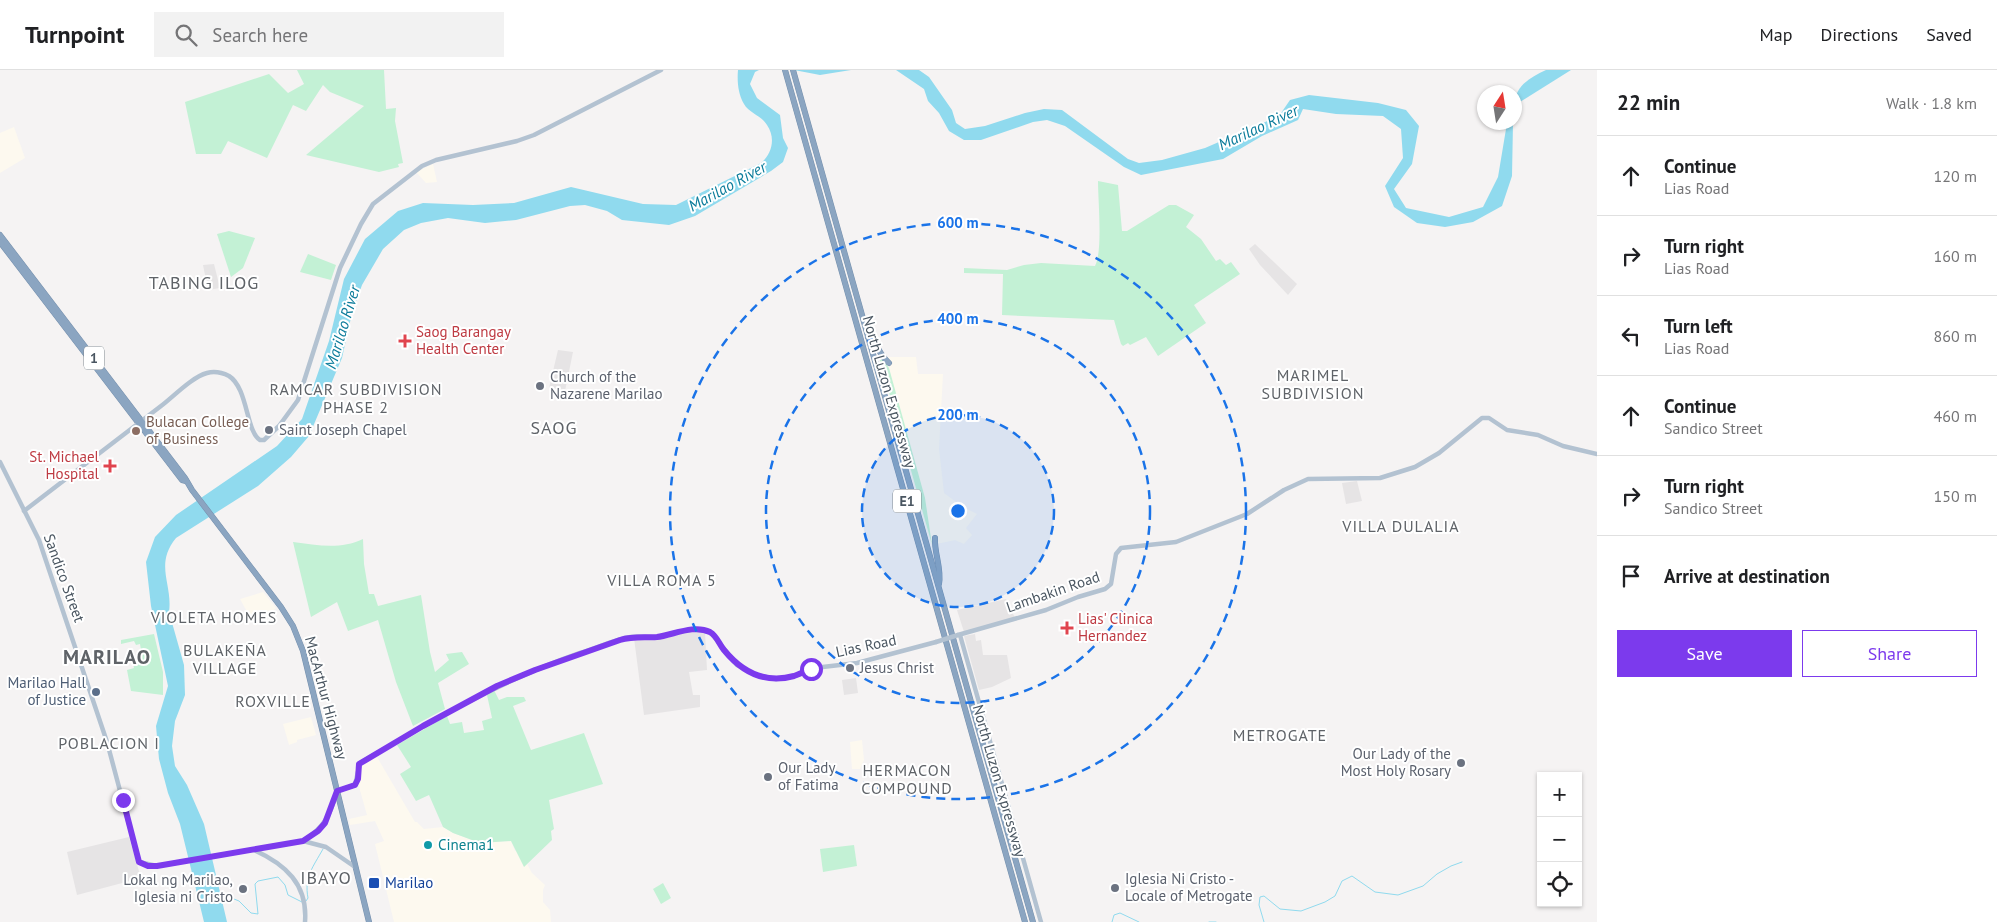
<!DOCTYPE html>
<html lang="en">
<head>
<meta charset="utf-8">
<style>
  :root { --surface:#fff; --page:#f2f2f2; --text:#202124; --muted:#757577; --line:#e0e0e0; --accent:#7c3aed }
  body { margin:0; font-family:"PT Sans",sans-serif; background:var(--page); color:var(--text) }
  .controls { position:absolute; right:15px; bottom:15px; display:grid; overflow:hidden; border-radius:0px; box-shadow:0 1px 4px #0004 }
  .controls button { width:45px; height:45px; display:grid; place-items:center; padding:0; border:0; border-bottom:1px solid var(--line); background:var(--surface); color:var(--text); font:25px sans-serif }
  .compass { position:absolute; left:1477px; top:15px; width:45px; height:45px; border-radius:50%; background:var(--surface); box-shadow:0 1px 4px #0004; rotate:12deg }
  .stop { position:absolute; width:15px; height:15px; margin:-11px; border:4px solid #7c3aed; border-radius:50%; background:#fff }
  .stop.end { background:#7c3aed; border-color:#fff; box-shadow:0 1px 5px #0008 }
  .list { margin:0; padding:0; list-style:none }
  h2 { display:flex; justify-content:space-between; align-items:center; height:65px; margin:0; padding:0 20px; font-size:21px }
  h2 small { font-size:16px; font-weight:400; color:var(--muted) }
  .list li { display:grid; grid-template-columns:32px 1fr auto; gap:15px; align-items:center; box-sizing:border-box; height:80px; padding:0 20px; border-top:1px solid var(--line) }
  .list b { display:block; font-size:19px; white-space:nowrap }
  .list p { margin:0; font-size:16px; white-space:nowrap; color:var(--muted) }
  .list em { font-size:16px; font-style:normal; color:var(--muted) }
  .actions { display:flex; gap:10px; padding:15px 20px }
  .actions a { flex:1; padding:11px 0; border:1px solid var(--accent); border-radius:0px; text-align:center; font-size:18px; color:var(--accent) }
  .actions .main { background:var(--accent); color:#fff }
  .icon { flex:none; width:28px; height:28px; fill:none; stroke:currentColor; stroke-width:2; stroke-linecap:round; stroke-linejoin:round }
  .map { position:relative; flex:none; width:1597px; height:852px; overflow:hidden }
  header { display:flex; align-items:center; gap:30px; box-sizing:border-box; height:70px; padding:0 25px; background:var(--surface); border-bottom:1px solid var(--line) }
  header strong { font-size:24px }
  nav { display:flex; gap:28px; margin-inline-start:auto; font-size:18px }
  .search { width:350px; height:45px; background:var(--page); display:flex; align-items:center; gap:12px; box-sizing:border-box; padding:0 18px; border-radius:0px; color:var(--muted); font-size:19px }
  main { display:flex }
  aside { flex:1; background:var(--surface) }
  .map>svg:first-child { display:block }
</style>
</head>
<body>
<header>
<strong>Turnpoint</strong>
<div class="search"><svg class="icon" aria-label="search" viewBox="0 0 24 24"><circle cx="10" cy="10" r="6"/><path d="M15 15l6 6"/></svg>Search here</div>
<nav><a>Map</a><a>Directions</a><a>Saved</a></nav>
</header>
<main>
<div class="map">
<svg width="1597" height="852" viewBox="0 0 1597 852">
  <rect width="100%" height="100%" fill="#f5f3f3"/>
  <!-- commercial -->
  <g fill="#fdf9ef">
    <polygon points="14,57 25,88 0,103 0,63"/>
    <polygon points="433,94 437,112 426,113 416,102"/>
    <polygon points="879,287 916,287 918,304 943,304 939,379 944,423 963,437 977,444 966,458 972,465 964,474 955,470 932,475"/>
    <polygon points="263,522 276,538 255,556 240,529"/>
    <polygon points="311,647 316,665 297,670 297,672 289,675 283,654"/>
    <polygon points="862,670 864,690 860,699 852,699 850,672"/>
    <polygon points="377,687 415,752 417,752 424,759 443,757 453,763 480,773 511,771 515,781 517,781 524,796 527,794 532,803 545,815 543,820 543,832 550,840 551,852 394,852 375,774 384,771 375,751 350,755 349,749 367,745 354,699"/>
  </g>
  <!-- education -->
  <g fill="#e6e4e5">
    <polygon points="1255,174 1297,214 1288,225 1260,195 1249,179"/>
    <polygon points="214,194 220,218 208,220 203,195"/>
    <polygon points="558,280 573,282 565,321 549,318"/>
    <polygon points="1357,411 1362,431 1346,434 1342,413"/>
    <polygon points="1006,529 1015,548 964,562 957,540"/>
    <polygon points="692,561 705,562 707,600 689,602 693,625 700,625 700,637 644,645 634,568 645,567 660,570"/>
    <polygon points="975,564 976,571 981,570 983,585 1007,585 1011,608 992,617 979,620 964,566"/>
    <polygon points="856,608 858,623 844,625 842,610"/>
    <polygon points="129,767 141,808 77,825 67,782"/>
  </g>
  <!-- green -->
  <g fill="#c3f1d5">
    <polygon points="297,0 384,0 386,39 396,38 395,51 403,93 398,94 399,97 379,102 306,85 364,36 330,22 323,15 306,41 293,35 267,88 228,71 221,84 196,84 185,32 269,4 288,23 304,14"/>
    <path d="M 1098,111 L 1118,115 L 1122,161 L 1127,161 L 1169,135 L 1176,135 L 1194,145 L 1186,157 L 1201,169 L 1216,191 L 1220,189 L 1226,195 L 1231,192 L 1240,204 L 1194,235 L 1206,253 L 1158,286 L 1146,267 L 1130,275 L 1128,273 L 1123,276 L 1121,274 L 1114,250 L 1002,245 L 1003,204 L 964,203 L 964,198 L 1007,200 L 1024,195 L 1041,193 L 1095,196 C 1103,181 1098,131 1098,111 Z"/>
    <polygon points="229,161 255,168 243,198 231,207 217,164"/>
    <polygon points="308,184 336,195 331,210 300,202"/>
    <polygon points="879,287 881,287 889,298 925,428 932,475"/>
    <path d="M 363,469 L 364,494 L 369,524 L 374,524 L 378,536 L 421,525 L 430,582 L 435,602 L 449,590 L 446,584 L 462,582 L 469,594 L 438,613 L 445,639 L 413,656 L 396,612 L 378,550 L 348,561 L 337,532 L 311,547 L 293,472 C 317,475 340,480 363,469 Z"/>
    <polygon points="154,564 163,602 163,625 131,621 127,600 134,598 132,588 142,586 140,574 136,575 134,571 121,574 121,570"/>
    <polygon points="494,620 499,630 507,627 524,627 526,631 513,636 531,680 584,663 603,714 549,730 554,759 551,761 552,770 524,797 511,771 480,773 453,763 443,757 429,725 416,731 400,704 411,697 397,675 447,646 450,654 462,652 464,663 484,660 482,651 492,648 487,625"/>
    <polygon points="854,775 857,796 823,802 820,779"/>
    <polygon points="663,813 671,828 661,834 653,819"/>
  </g>
  <!-- water -->
  <g fill="#90daee">
    <path d="M 738,0 L 759,0 L 755,2 L 750,14 L 757,28 L 780,45 L 783,68 L 788,78 L 783,92 L 771,101 L 695,146 L 669,155 L 622,150 L 607,141 L 585,135 L 570,136 L 516,150 L 485,153 L 448,148 L 421,153 L 404,160 L 383,179 L 362,215 L 352,243 L 342,288 L 309,366 L 291,387 L 258,416 L 176,468 C 154,495 173,514 169,542 L 184,595 L 185,625 L 175,651 L 172,676 L 175,696 L 187,715 L 204,754 L 227,852 L 204,852 L 180,754 L 168,723 L 159,689 L 156,656 L 168,616 L 151,536 L 146,492 L 155,467 L 176,445 L 277,376 L 302,349 L 329,271 L 344,209 L 365,169 L 398,141 L 423,133 L 473,135 L 514,133 L 571,117 L 643,134 L 676,135 L 761,93 C 772,84 776,68 767,55 C 762,46 749,43 744,34 C 738,24 737,11 738,0 Z"/>
    <polygon points="794,0 851,0 820,5"/>
    <polygon points="896,0 919,0 929,7 952,40 956,53 965,59 985,56 1025,43 1044,39 1062,40 1128,89 1139,93 1162,90 1205,78 1279,46 1290,30 1309,25 1378,33 1406,40 1419,56 1412,94 1394,119 1406,138 1449,147 1483,137 1498,107 1507,53 1513,53 1512,106 1502,136 1473,152 1445,157 1417,153 1394,137 1385,116 1403,88 1401,59 1383,46 1336,44 1303,39 1298,50 1262,66 1223,89 1141,105 1124,97 1065,56 1047,50 1033,52 981,70 964,70 949,61 939,43 928,31 924,19"/>
    <path d="M 1546,0 L 1571,0 L 1515,35 C 1514,16 1531,7 1546,0 Z"/>
  </g>
  <g fill="none" stroke-linecap="round" stroke-linejoin="round">
    <!-- stream -->
    <g stroke="#90daee" stroke-width="1">
      <polyline points="234,829 239,831 251,843 258,844 255,814 258,811 278,807 285,815 288,825 302,832"/>
      <polyline points="222,830 231,829"/>
      <path d="M 306,831 L 308,828 C 304,807 313,797 323,779"/>
      <polyline points="1112,852 1114,845 1120,843 1139,852"/>
      <polyline points="1209,852 1216,852"/>
      <polyline points="1264,852 1259,835 1260,827 1264,826 1280,839 1301,841 1325,832 1335,826 1342,811 1352,806 1375,822 1398,825 1423,816 1437,804 1451,796 1462,792"/>
    </g>
    <!-- highway casing -->
    <g stroke="#7690ad" stroke-width="6">
      <g id="highway">
        <polyline points="785,0 1025,852"/>
        <polyline points="793,0 1033,852"/>
        <polyline points="0,165 185,408 192,420 281,537 293,556 303,581 369,852"/>
        <polyline points="0,172 182,410 186,411"/>
        <path d="M 868,267 C 877,272 879,285 889,293"/>
        <path d="M 935,468 C 934,483 942,499 939,514"/>
      </g>
    </g>
    <!-- major -->
    <g stroke="#b3c2d1" stroke-width="4.5">
      <path d="M 0,392 L 39,470 L 107,672 L 139,792 L 157,796 L 303,771 C 325,757 330,745 337,721 L 355,715 L 360,693 C 431,651 502,610 580,583 C 597,578 613,570 630,567 C 639,565 648,568 657,567 C 675,565 695,553 712,564 L 737,595 L 756,605 L 776,609 L 795,606 L 814,598 L 857,593 L 936,572"/>
      <path d="M 24,441 C 70,406 115,371 161,336 C 173,327 192,307 207,303 C 214,301 223,303 229,306 C 248,318 246,362 260,370 L 264,370 L 279,356 L 298,330 L 340,198 L 361,154 L 373,134 L 422,96 L 436,90 L 517,71 L 534,65 L 661,0"/>
      <polyline points="958,565 1046,540 1078,527 1105,519 1111,514 1116,484 1121,478 1176,472 1247,444 1284,420 1308,409 1380,408 1415,397 1439,383 1482,348 1489,348 1507,360 1538,365 1563,376 1597,384"/>
      <polyline points="960,565 1041,852"/>
      <polyline points="303,771 326,777 355,797"/>
      <path d="M 254,780 C 285,794 308,814 305,852"/>
    </g>
    <!-- highway -->
    <use href="#highway" stroke="#8ba5c1" stroke-width="5"/>
    <!-- major-bridge -->
    <polyline stroke="#b3c2d1" stroke-width="4.5" points="936,572 958,565"/>
  </g>
  <g fill="none" stroke-linecap="round" stroke-linejoin="round">
    <!-- route -->
    <path stroke="#7c3aed" stroke-width="6" d="M 123,730 L 139,792 L 148,796 L 157,796 L 303,771 L 318,761 L 325,753 L 337,721 L 355,715 L 358,709 L 359,694 L 423,656 L 497,616 L 535,600 L 620,570 C 633,566 644,568 657,567 C 673,565 694,554 710,562 C 717,566 719,574 724,580 C 742,602 765,614 794,606 C 800,604 805,601 811,599"/>
  </g>
  <!-- distance rings -->
  <circle cx="958" cy="441" r="96" fill="#1a73e8" fill-opacity=".12"/>
  <g fill="none" stroke="#1a73e8" stroke-width="2.5" stroke-dasharray="9 6">
    <circle cx="958" cy="441" r="96"/>
    <circle cx="958" cy="441" r="192"/>
    <circle cx="958" cy="441" r="288"/>
  </g>
  <!-- markers -->
  <g fill="#e0444e" stroke="#fff" stroke-width="2">
    <path d="M402.5 263.5h5v5h5v5h-5v5h-5v-5h-5v-5h5z"/>
    <path d="M107.5 388.5h5v5h5v5h-5v5h-5v-5h-5v-5h5z"/>
    <path d="M1064.5 550.5h5v5h5v5h-5v5h-5v-5h-5v-5h5z"/>
  </g>
  <g fill="#6b7280" stroke="#fff" stroke-width="2">
    <circle cx="540" cy="316" r="5"/>
    <circle cx="269" cy="360" r="5"/>
    <circle cx="850" cy="598" r="5"/>
    <circle cx="1461" cy="693" r="5"/>
    <circle cx="768" cy="707" r="5"/>
    <circle cx="1115" cy="818" r="5"/>
    <circle cx="243" cy="819" r="5"/>
  </g>
  <circle fill="#8d6e63" stroke="#fff" stroke-width="2" cx="136" cy="361" r="5"/>
  <circle fill="#5c6f8a" stroke="#fff" stroke-width="2" cx="96" cy="622" r="5"/>
  <circle fill="#0f9aa8" stroke="#fff" stroke-width="2" cx="428" cy="775" r="5"/>
  <rect fill="#1a4fb4" stroke="#fff" stroke-width="2" x="368" y="807" width="12" height="12" rx="2.5"/>
  <g text-anchor="middle" stroke-width="4" stroke-linejoin="round" paint-order="stroke">
    <!-- shield labels -->
    <g fill="#fff" stroke="#808990" stroke-width="1">
      <rect x="84" y="276.5" width="20" height="23" rx="4"/>
      <rect x="893" y="419.5" width="28" height="23" rx="4"/>
    </g>
    <g font-size="14" font-weight="bold" fill="#4a5661">
      <text x="94" y="293">1</text>
      <text x="907" y="436">E1</text>
    </g>
    <!-- health labels -->
    <g font-size="15" fill="#be3a42" stroke="#fff" text-anchor="start">
      <text x="416" y="267">Saog Barangay<tspan x="416" dy="17">Health Center</tspan></text>
      <text x="99" y="392" text-anchor="end">St. Michael<tspan x="99" dy="17">Hospital</tspan></text>
      <text x="1078" y="554">Lias' Clinica<tspan x="1078" dy="17">Hernandez</tspan></text>
    </g>
    <!-- worship labels -->
    <g font-size="15" fill="#5b616d" stroke="#fff" text-anchor="start">
      <text x="550" y="312">Church of the<tspan x="550" dy="17">Nazarene Marilao</tspan></text>
      <text x="279" y="365">Saint Joseph Chapel</text>
      <text x="860" y="603">Jesus Christ</text>
      <text x="1451" y="689" text-anchor="end">Our Lady of the<tspan x="1451" dy="17">Most Holy Rosary</tspan></text>
      <text x="778" y="703">Our Lady<tspan x="778" dy="17">of Fatima</tspan></text>
      <text x="1125" y="814">Iglesia Ni Cristo -<tspan x="1125" dy="17">Locale of Metrogate</tspan></text>
      <text x="233" y="815" text-anchor="end">Lokal ng Marilao,<tspan x="233" dy="17">Iglesia ni Cristo</tspan></text>
    </g>
    <!-- street labels -->
    <g font-size="15" fill="#4a5661" stroke="#fff">
      <text transform="translate(889 322) rotate(74)" y="5">North Luzon Expressway</text>
      <text transform="translate(64 508) rotate(70)" y="5">Sandico Street</text>
      <text transform="translate(1053 522) rotate(-19)" y="5">Lambakin Road</text>
      <text transform="translate(866 576) rotate(-12)" y="5">Lias Road</text>
      <text transform="translate(326 628) rotate(75)" y="5">MacArthur Highway</text>
      <text transform="translate(999 711) rotate(74)" y="5">North Luzon Expressway</text>
    </g>
    <!-- education labels -->
    <g font-size="15" fill="#785e54" stroke="#fff" text-anchor="start">
      <text x="146" y="357">Bulacan College<tspan x="146" dy="17">of Business</tspan></text>
    </g>
    <!-- service labels -->
    <g font-size="15" fill="#4e5e75" stroke="#fff" text-anchor="end">
      <text x="86" y="618">Marilao Hall<tspan x="86" dy="17">of Justice</tspan></text>
    </g>
    <!-- culture labels -->
    <g font-size="15" fill="#0d838f" stroke="#fff" text-anchor="start">
      <text x="438" y="780">Cinema1</text>
    </g>
    <!-- transit labels -->
    <g font-size="15" fill="#164399" stroke="#fff" text-anchor="start">
      <text x="385" y="818">Marilao</text>
    </g>
    <!-- water labels -->
    <g font-size="16" font-style="italic" fill="#0c7c9b" stroke="#fff">
      <text transform="translate(1258 57) rotate(-25)" y="6">Marilao River</text>
      <text transform="translate(727 116) rotate(-29)" y="6">Marilao River</text>
      <text transform="translate(342 257) rotate(-73)" y="6">Marilao River</text>
    </g>
    <!-- neighbourhood labels -->
    <g font-size="16" letter-spacing="1" fill="#5f6368" stroke="#fff">
      <text x="1313" y="311">MARIMEL<tspan x="1313" dy="18">SUBDIVISION</tspan></text>
      <text x="356" y="325">RAMCAR SUBDIVISION<tspan x="356" dy="18">PHASE 2</tspan></text>
      <text x="1401" y="462">VILLA DULALIA</text>
      <text x="662" y="516">VILLA ROMA 5</text>
      <text x="214" y="553">VIOLETA HOMES</text>
      <text x="225" y="586">BULAKEÑA<tspan x="225" dy="18">VILLAGE</tspan></text>
      <text x="273" y="637">ROXVILLE</text>
      <text x="1280" y="671">METROGATE</text>
      <text x="109" y="679">POBLACION I</text>
      <text x="907" y="706">HERMACON<tspan x="907" dy="18">COMPOUND</tspan></text>
    </g>
    <!-- quarter labels -->
    <g font-size="18" letter-spacing="1" fill="#5f6368" stroke="#fff">
      <text x="204" y="219">TABING ILOG</text>
      <text x="554" y="364">SAOG</text>
      <text x="326" y="814">IBAYO</text>
    </g>
    <!-- district labels -->
    <g font-size="20" font-weight="bold" letter-spacing="1" fill="#5f6368" stroke="#fff">
      <text x="107" y="594">MARILAO</text>
    </g>
  </g>
  <circle cx="958" cy="441" r="8" fill="#1a73e8" stroke="#fff" stroke-width="2.5"/>
  <g font-size="15" text-anchor="middle" font-weight="bold" fill="#1a73e8" stroke="#fff" stroke-width="4" stroke-linejoin="round" paint-order="stroke">
    <text x="958" y="158">600 m</text>
    <text x="958" y="254">400 m</text>
    <text x="958" y="350">200 m</text>
  </g>
</svg>
<div class="controls">
<button>+</button>
<button>−</button>
<button><svg class="icon" aria-label="locate" viewBox="0 0 24 24"><circle cx="12" cy="12" r="6"/><path d="M12 2v4M12 18v4M2 12h4M18 12h4"/></svg></button>
</div>
<svg class="compass" viewBox="-18 -18 36 36"><path d="M0-13l5 13h-10z" fill="#e53935"/><path d="M0 13l5-13h-10z" fill="#757577"/></svg>
<div class="stop" style="left:811px;top:599px"></div>
<div class="stop end" style="left:123px;top:730px"></div>
</div>
<aside>
<h2>22 min<small>Walk · 1.8 km</small></h2>
<ul class="list">
<li><svg class="icon" aria-label="ahead" viewBox="0 0 24 24"><path d="M12 20V5M6 11l6-6 6 6"/></svg><div><b>Continue</b><p>Lias Road</p></div><em>120 m</em></li>
<li><svg class="icon" aria-label="right" viewBox="0 0 24 24"><path d="M7 20v-9h11M14 6l5 5-5 5"/></svg><div><b>Turn right</b><p>Lias Road</p></div><em>160 m</em></li>
<li><svg class="icon" aria-label="left" viewBox="0 0 24 24"><path d="M17 20v-9H6M10 6l-5 5 5 5"/></svg><div><b>Turn left</b><p>Lias Road</p></div><em>860 m</em></li>
<li><svg class="icon" aria-label="ahead" viewBox="0 0 24 24"><path d="M12 20V5M6 11l6-6 6 6"/></svg><div><b>Continue</b><p>Sandico Street</p></div><em>460 m</em></li>
<li><svg class="icon" aria-label="right" viewBox="0 0 24 24"><path d="M7 20v-9h11M14 6l5 5-5 5"/></svg><div><b>Turn right</b><p>Sandico Street</p></div><em>150 m</em></li>
<li><svg class="icon" aria-label="arrive" viewBox="0 0 24 24"><path d="M6 21V4h12l-3 4 3 4H6"/></svg><div><b>Arrive at destination</b></div></li>
</ul>
<div class="actions"><a class="main">Save</a><a>Share</a></div>
</aside>
</main>
</body>
</html>
